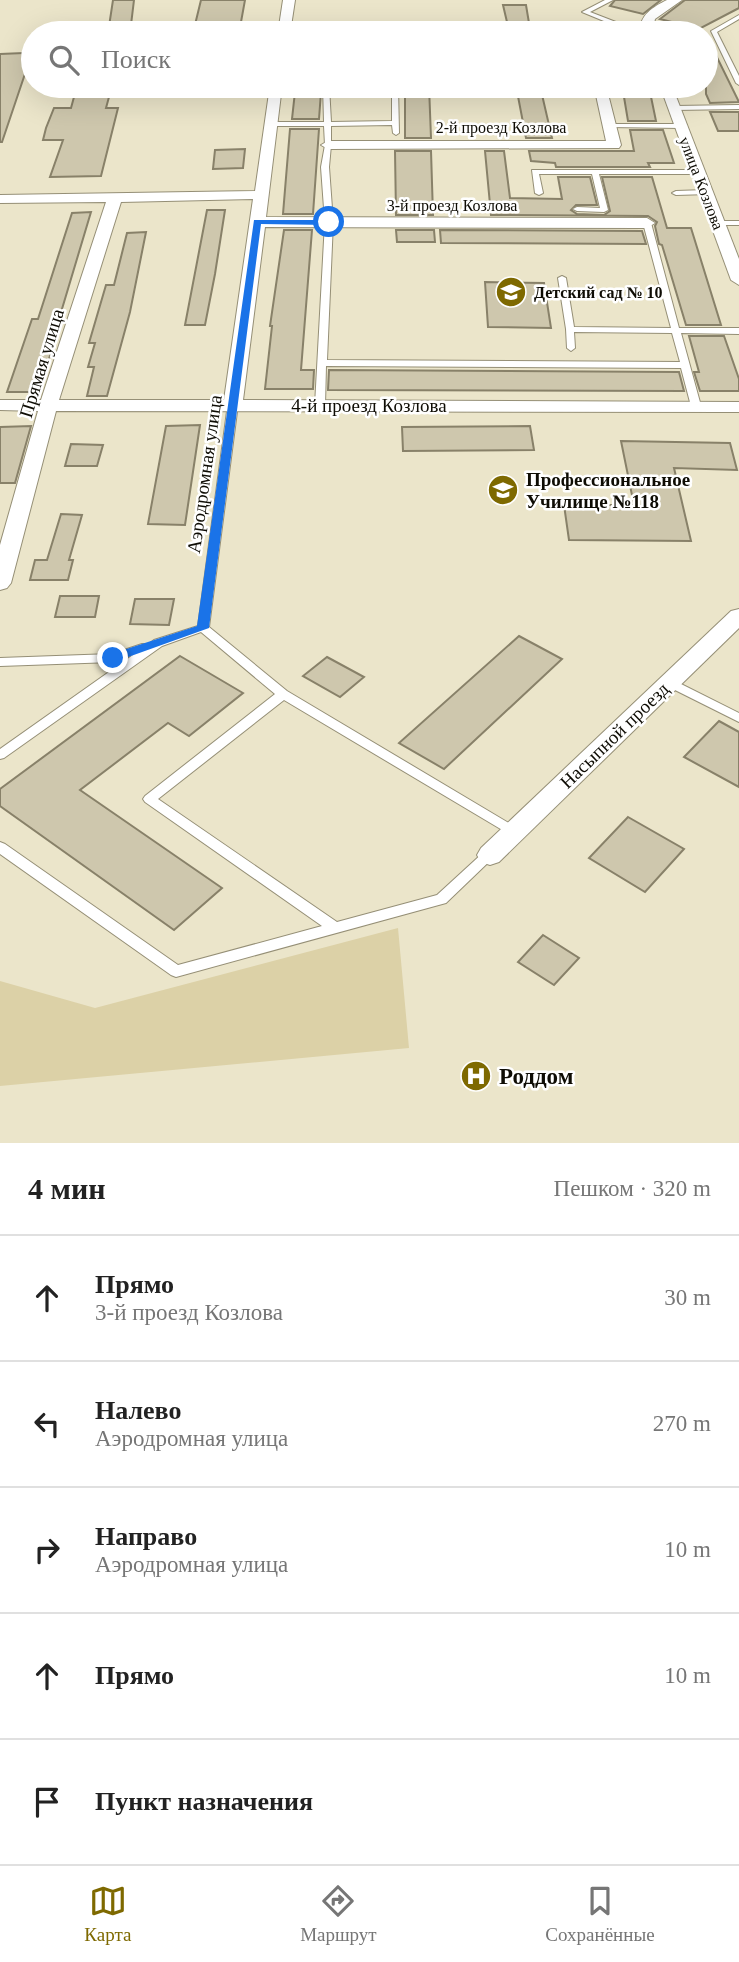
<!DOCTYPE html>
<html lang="ru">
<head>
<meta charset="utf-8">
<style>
  :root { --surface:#fff; --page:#f6f6f6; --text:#222; --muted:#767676; --line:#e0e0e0; --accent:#7e6900 }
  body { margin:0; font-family:"Times New Roman",serif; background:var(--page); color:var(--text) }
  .stop { position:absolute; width:21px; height:21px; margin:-16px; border:5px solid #1a73e8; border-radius:50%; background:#fff }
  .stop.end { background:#1a73e8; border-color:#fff; box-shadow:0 2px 7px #0008 }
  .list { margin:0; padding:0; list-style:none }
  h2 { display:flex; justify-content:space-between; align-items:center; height:91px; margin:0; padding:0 28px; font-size:30px }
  h2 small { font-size:23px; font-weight:400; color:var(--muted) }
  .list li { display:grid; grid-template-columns:46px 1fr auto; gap:21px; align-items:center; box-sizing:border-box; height:126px; padding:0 28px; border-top:2px solid var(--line) }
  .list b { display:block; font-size:26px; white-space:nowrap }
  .list p { margin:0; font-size:23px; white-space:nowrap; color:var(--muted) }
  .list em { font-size:23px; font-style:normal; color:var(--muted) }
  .icon { flex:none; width:38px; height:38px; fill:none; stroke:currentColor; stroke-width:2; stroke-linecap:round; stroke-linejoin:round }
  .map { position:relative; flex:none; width:739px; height:1143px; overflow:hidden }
  .search { position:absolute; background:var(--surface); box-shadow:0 7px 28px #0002; left:21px; right:21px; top:21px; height:77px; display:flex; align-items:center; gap:18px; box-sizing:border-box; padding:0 24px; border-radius:38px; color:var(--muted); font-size:26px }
  .sheet { height:721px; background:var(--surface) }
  nav { display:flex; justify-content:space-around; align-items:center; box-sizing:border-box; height:98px; border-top:2px solid var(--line); background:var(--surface); font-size:19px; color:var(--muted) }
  nav a { display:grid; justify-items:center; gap:4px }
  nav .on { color:var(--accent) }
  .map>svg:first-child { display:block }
</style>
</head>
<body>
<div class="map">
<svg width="739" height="1143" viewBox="0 0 739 1143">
  <rect width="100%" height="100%" fill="#ebe5ca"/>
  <!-- green -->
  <polygon fill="#dcd1a7" points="398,928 409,1048 0,1086 0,981 95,1008"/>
  <!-- building -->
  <g fill="#cec7ad" stroke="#888169" stroke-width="2">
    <polygon points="113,0 134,0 130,33 108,33"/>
    <polygon points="201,0 245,0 239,33 193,33"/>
    <polygon points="615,0 661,0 643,14 610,6"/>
    <polygon points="685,0 739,0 739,8 699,29 660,19"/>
    <polygon points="503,5 526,5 529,23 507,22"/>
    <polygon points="706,35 739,102 710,103 706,94"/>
    <polygon points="24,53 32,53 2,142 0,142 0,54"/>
    <polygon points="77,86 112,86 106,108 118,108 101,176 50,177 63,140 43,140 46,128 54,108 71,108"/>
    <polygon points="405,86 429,86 431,138 405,138"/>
    <polygon points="516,86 540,86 552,138 526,138"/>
    <polygon points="623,91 650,92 656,121 628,121"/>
    <polygon points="295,92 321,92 319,119 292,119"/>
    <polygon points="710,112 739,112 739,131 718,131"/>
    <polygon points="290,129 319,129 313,214 283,214"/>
    <polygon points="630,130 663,130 674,163 648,163 650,167 556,167 555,163 531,161 529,151 634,151"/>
    <polygon points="245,149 243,168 213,169 215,150"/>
    <polygon points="395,151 431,151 433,215 396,215"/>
    <polygon points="485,151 504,151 510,198 562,199 558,177 590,177 597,205 576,205 571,210 577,214 604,215 610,211 602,177 652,177 667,228 691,228 721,325 686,325 662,245 659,244 655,226 657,222 648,216 491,215"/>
    <polygon points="207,210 225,210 215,274 205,325 185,325"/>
    <polygon points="91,212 59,319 62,319 60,328 37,392 7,392 32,319 38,319 72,213"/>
    <polygon points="284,230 312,230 301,370 314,370 313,389 265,389 272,326 270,326"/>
    <polygon points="396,230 434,230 435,242 397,242"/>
    <polygon points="440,230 642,231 646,244 441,243"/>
    <polygon points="146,232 130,312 107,396 87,396 94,367 88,367 95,343 89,343 106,285 114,285 127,233"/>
    <polygon points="485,282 544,283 551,328 488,327"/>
    <polygon points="689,336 724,336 739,379 739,391 700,391 694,372 699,372"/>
    <polygon points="329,370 679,372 684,391 328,390"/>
    <polygon points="200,425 185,525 148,524 166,426"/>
    <polygon points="31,426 15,483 0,483 0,427"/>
    <polygon points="530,426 534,450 403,451 402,427"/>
    <polygon points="621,441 730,443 737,470 674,468 691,541 569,540 564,505 634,505"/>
    <polygon points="71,444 103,445 97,466 65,466"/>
    <polygon points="61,514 82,515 69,560 73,560 68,580 30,580 35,560 47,560"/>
    <polygon points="60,596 99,596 95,617 55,617"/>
    <polygon points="135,599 174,599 169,625 130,624"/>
    <polygon points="519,636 562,659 444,769 399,743"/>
    <polygon points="180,656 243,693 189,736 168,723 80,790 222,888 174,930 0,806 0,789"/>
    <polygon points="327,657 364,677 340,697 303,676"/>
    <polygon points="719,721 739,732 739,787 684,757"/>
    <polygon points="628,817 684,849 645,892 589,858"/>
    <polygon points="543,935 579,958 554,985 518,962"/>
  </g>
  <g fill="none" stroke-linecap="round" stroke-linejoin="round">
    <!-- service casing -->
    <g stroke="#958f76" stroke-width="2">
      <g id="service">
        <polygon points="605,0 613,0 590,12 621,24 621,26 644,26 647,28 646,29 506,29 503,27 506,25 616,26 582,12"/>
        <polygon points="739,15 739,19 717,32 739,76 739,85 736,83 711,31"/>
        <polygon points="323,86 329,86 331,122 392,121 392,86 398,86 399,133 396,135 393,133 392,125 331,126 331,145 329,167 333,222 327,360 680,362 672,333 574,332 575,348 571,351 567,348 566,329 558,278 562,276 566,278 574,327 671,328 643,223 647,221 651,223 679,328 739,328 739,334 681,333 701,406 699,408 693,408 691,406 681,368 326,366 325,405 323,407 317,407 315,405 325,222 321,167 325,145 324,126 270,126 267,124 270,122 324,122"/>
        <polygon points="739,105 739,109 674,110 671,108 674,106"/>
        <polygon points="610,124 681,124 684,126 681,128 608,127 608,125"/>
        <polygon points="532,170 698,170 702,172 698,174 599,174 608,210 604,212 577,211 573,209 577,207 600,208 592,174 539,174 543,193 539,195 535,193"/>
        <polygon points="706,190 709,190 709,194 676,195 672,193 676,191"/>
        <polygon points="716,221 739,221 739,225 719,225 715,223"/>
        <polygon points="233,401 238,404 209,627 287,691 517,828 519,831 517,834 513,836 509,834 284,700 158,799 337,922 437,895 485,851 490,850 495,851 496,855 446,903 176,977 171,975 0,854 0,842 5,844 178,965 322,926 145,802 143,799 145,796 275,694 201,632 162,646 4,758 0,759 0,749 133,655 113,662 0,666 0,658 112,654 142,644 149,644 154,640 198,626 228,404"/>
        <polygon points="669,678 739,713 739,722 665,685 663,682 665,679"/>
      </g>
    </g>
    <!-- minor casing -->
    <g stroke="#958f76" stroke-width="2">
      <g id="minor">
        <polygon points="283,0 295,0 290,33 278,33"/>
        <path d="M 667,0 L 682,0 L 655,19 L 652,33 L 640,33 C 639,15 653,7 667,0 Z"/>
        <path d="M 270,86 L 282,86 L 266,217 L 647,218 L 655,223 L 647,228 L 265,227 L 243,400 L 739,402 L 739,412 L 56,411 L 11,583 L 7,588 L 0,590 L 0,545 L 38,411 L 0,410 L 0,400 L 41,400 L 106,202 L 0,203 L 0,195 L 255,191 ZM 253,199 L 224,400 L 59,400 L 121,202 Z"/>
        <polygon points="594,86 606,86 621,145 619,148 328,149 321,145 328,141 606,141"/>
        <polygon points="660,86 672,86 739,259 739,285 731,280"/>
        <polygon points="739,609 739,628 499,862 490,865 481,862 477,855 481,848 731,611"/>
      </g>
    </g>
    <!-- service -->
    <use href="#service" fill="#fff" fill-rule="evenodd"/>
    <!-- minor -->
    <use href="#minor" fill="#fff" fill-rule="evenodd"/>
  </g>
  <!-- route -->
  <polygon fill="#1a73e8" points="254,220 329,220 333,222 329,225 261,224 209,628 117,661 108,661 108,655 197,626"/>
  <!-- icons -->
  <defs>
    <g id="school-disc" transform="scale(1.575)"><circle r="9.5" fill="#7e6900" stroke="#fff"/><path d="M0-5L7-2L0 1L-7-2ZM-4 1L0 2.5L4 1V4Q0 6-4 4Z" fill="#fff"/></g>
    <g id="university-disc" transform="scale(1.575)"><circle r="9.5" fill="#7e6900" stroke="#fff"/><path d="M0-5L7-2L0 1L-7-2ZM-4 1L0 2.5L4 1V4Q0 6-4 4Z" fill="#fff"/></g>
    <g id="hospital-disc" transform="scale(1.575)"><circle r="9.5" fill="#7e6900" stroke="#fff"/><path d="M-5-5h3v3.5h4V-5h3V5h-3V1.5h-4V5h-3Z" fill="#fff"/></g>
  </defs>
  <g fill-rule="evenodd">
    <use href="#school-disc" x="511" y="292"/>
    <use href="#university-disc" x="503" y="490"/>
    <use href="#hospital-disc" x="476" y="1076"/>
  </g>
  <g text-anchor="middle" stroke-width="5" stroke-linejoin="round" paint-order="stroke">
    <!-- far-street labels -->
    <g font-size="16" fill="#0e0c04" stroke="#fff">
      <text x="501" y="133">2-й проезд Козлова</text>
      <text transform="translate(702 183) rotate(69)" y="6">улица Козлова</text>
      <text x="452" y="211">3-й проезд Козлова</text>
    </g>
    <!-- far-poi labels -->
    <g font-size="16" font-weight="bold" fill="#0e0c04" stroke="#fff" text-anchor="start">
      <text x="534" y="298">Детский сад № 10</text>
    </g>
    <!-- street labels -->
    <g font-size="19" fill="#0e0c04" stroke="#fff">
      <text transform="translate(41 363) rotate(-73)" y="7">Прямая улица</text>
      <text x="369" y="412">4-й проезд Козлова</text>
      <text transform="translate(204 474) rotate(-82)" y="7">Аэродромная улица</text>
      <text transform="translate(614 735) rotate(-44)" y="7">Насыпной проезд</text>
    </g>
    <!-- poi labels -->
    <g font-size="19" font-weight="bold" fill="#0e0c04" stroke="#fff" text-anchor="start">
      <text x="526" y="486">Профессиональное<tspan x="526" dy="22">Училище №118</tspan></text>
    </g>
    <!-- near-poi labels -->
    <g font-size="23" font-weight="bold" fill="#0e0c04" stroke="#fff" text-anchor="start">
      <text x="499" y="1084">Роддом</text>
    </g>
  </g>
</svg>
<div class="stop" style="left:329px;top:222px"></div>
<div class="stop end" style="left:113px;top:658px"></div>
<div class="search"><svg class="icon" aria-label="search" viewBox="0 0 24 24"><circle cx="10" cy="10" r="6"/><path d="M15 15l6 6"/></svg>Поиск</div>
</div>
<section class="sheet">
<h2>4 мин<small>Пешком · 320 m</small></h2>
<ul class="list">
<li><svg class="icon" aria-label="ahead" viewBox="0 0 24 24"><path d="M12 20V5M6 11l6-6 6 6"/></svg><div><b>Прямо</b><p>3-й проезд Козлова</p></div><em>30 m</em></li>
<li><svg class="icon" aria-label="left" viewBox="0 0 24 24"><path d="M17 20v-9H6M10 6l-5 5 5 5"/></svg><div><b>Налево</b><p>Аэродромная улица</p></div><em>270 m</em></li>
<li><svg class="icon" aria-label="right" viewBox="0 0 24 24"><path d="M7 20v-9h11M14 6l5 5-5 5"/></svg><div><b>Направо</b><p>Аэродромная улица</p></div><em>10 m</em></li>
<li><svg class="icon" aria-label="ahead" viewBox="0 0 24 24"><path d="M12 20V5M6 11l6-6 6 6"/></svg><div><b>Прямо</b></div><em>10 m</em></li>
<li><svg class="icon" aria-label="arrive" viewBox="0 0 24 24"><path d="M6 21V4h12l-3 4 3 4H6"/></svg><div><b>Пункт назначения</b></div></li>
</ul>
</section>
<nav>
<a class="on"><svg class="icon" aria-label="map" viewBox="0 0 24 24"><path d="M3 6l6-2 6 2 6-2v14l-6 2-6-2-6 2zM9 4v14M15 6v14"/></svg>Карта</a>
<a><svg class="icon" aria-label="directions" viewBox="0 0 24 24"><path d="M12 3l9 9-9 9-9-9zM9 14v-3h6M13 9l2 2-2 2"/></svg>Маршрут</a>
<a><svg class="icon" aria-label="saved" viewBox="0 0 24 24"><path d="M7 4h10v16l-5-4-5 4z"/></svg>Сохранённые</a>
</nav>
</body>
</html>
